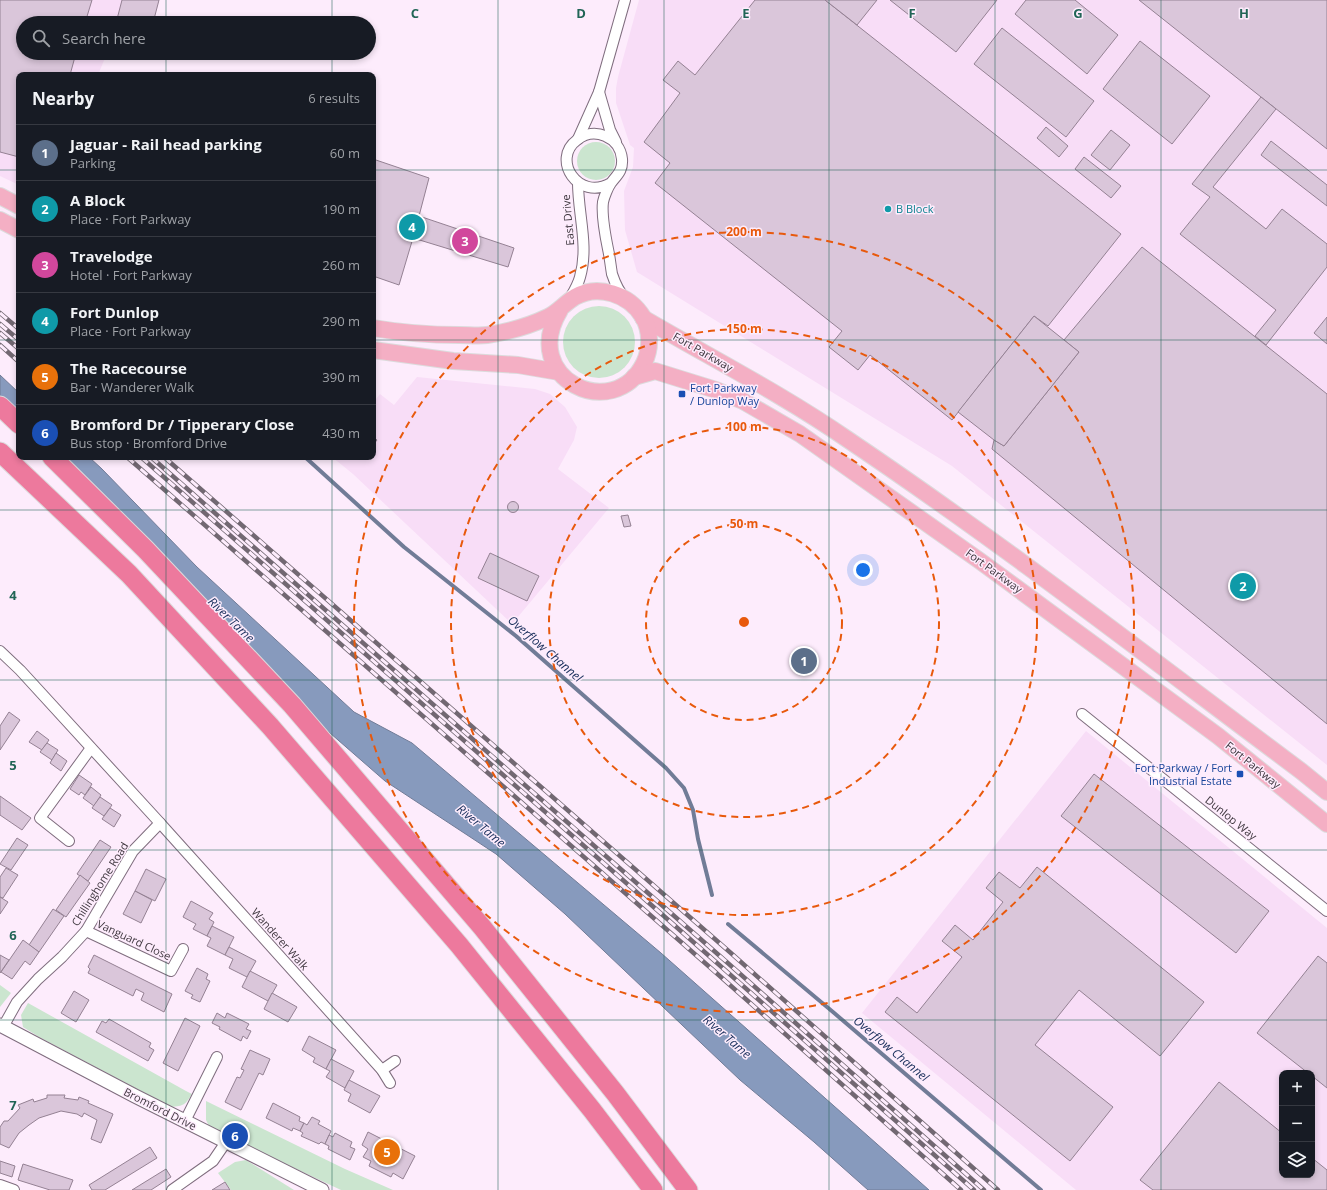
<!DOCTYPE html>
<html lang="en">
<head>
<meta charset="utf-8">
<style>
  :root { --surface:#171b24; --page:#20242c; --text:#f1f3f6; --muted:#9ea1a6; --line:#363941; --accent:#93b3ae }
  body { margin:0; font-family:"Open Sans",sans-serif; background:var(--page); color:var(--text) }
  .controls { position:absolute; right:12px; bottom:12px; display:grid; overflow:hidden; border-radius:8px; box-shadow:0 2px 6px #0003 }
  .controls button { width:36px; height:36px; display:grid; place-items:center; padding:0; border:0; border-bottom:1px solid var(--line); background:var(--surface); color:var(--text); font:20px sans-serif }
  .you { position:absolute; left:863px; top:570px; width:14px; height:14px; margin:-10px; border:3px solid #fff; border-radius:50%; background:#1a73e8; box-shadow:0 0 0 6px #1a73e833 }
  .badge { display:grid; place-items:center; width:26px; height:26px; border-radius:50%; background:var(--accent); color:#fff; font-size:13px; font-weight:700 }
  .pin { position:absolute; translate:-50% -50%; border:2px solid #fff; box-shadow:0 1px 4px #0006 }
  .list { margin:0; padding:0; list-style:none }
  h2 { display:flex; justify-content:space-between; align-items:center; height:52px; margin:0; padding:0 16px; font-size:17px }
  h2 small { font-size:13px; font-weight:400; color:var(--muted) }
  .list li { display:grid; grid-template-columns:26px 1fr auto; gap:12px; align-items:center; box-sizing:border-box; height:56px; padding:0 16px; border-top:1px solid var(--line) }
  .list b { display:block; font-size:15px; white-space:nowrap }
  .list p { margin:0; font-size:13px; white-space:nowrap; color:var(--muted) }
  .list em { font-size:13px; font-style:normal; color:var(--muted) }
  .icon { flex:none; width:22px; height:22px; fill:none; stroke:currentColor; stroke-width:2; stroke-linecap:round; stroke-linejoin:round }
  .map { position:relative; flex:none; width:1327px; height:1190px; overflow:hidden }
  .search { position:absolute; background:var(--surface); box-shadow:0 2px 6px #0003; left:16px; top:16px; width:360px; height:44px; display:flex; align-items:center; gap:10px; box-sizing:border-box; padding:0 14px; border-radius:22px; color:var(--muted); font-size:15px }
  .panel { position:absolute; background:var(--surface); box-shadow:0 2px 6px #0003; left:16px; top:72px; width:360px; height:388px; border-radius:8px }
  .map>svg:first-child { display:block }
</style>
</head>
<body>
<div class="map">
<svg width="1327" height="1190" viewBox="0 0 1327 1190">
  <rect width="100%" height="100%" fill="#fdecfc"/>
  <!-- built -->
  <g fill="#f8ddf7" fill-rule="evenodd">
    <polygon points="0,0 123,0 117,23 23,23 23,53 107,53 98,75 19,75 19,185 0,176"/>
    <polygon points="639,0 1327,0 1327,765 952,466 637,272 625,230 624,191 633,167 634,148 630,145 616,103 616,88 618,77"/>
    <polygon points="417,377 535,389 550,394 565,407 577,427 574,440 558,469 609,508 512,624 353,474 332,457 373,457 373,403 380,394 394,405"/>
    <path d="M 1086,731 L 1327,928 L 1327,1190 L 1076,1190 L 862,1013 ZM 1282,1073 L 1312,1073 L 1312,1175 L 1282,1175 Z"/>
  </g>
  <!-- grass -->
  <g fill="#cbe5cf">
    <circle cx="596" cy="161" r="19"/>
    <circle cx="599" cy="342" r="36"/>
    <polygon points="0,985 11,993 0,1007"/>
    <path d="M 28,1003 L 186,1091 L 192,1094 C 185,1105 184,1106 171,1107 L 39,1037 L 23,1027 L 21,1015 Z"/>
    <polygon points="206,1101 345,1169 393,1190 341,1190 260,1152 209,1126 206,1120"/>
    <polygon points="246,1160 294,1190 231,1190 218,1173 235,1162"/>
  </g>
  <!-- water -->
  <g fill="#879abd" stroke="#717c97">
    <polygon points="0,375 19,393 19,427 0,407"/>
    <polygon points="48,457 89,457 102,469 197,567 354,712 412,743 661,953 929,1190 868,1190 814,1142 740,1080 565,914 496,854 385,781 252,665"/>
  </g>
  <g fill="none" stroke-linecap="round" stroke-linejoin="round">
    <!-- stream -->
    <g stroke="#717c97" stroke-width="4">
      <polyline points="305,457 404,547 516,636 666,768 684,788 693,810 698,839 712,895"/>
      <polyline points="728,924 833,1012 1041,1190"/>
    </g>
  </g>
  <!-- building -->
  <g fill="#dac6da" stroke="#948193">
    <polygon points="0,0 92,0 85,23 23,23 23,53 76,53 70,75 19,75 19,157 0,152"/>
    <polygon points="122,0 159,0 153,23 116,23"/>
    <polygon points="755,0 825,0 1121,234 1048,326 1034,316 952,420 870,355 858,370 829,347 842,331 655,183 670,163 644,142 680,93 663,80 678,61 695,75"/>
    <polygon points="825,0 877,0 857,25"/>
    <polygon points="890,0 997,0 956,52"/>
    <polygon points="1026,0 1075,0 1118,35 1087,74 1015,14"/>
    <polygon points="1139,0 1327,0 1327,149 1261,97"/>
    <polygon points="1002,28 1094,101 1066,137 974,64"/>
    <polygon points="1140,41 1210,96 1172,144 1103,89"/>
    <polygon points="1261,97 1276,109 1213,187 1266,229 1282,209 1327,244 1327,267 1266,345 1255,336 1276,310 1180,234 1210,197 1192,184"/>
    <polygon points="1046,127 1068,146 1059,157 1037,138"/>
    <polygon points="1111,130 1130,145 1110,170 1091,155"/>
    <polygon points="1271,141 1327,185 1327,206 1261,155"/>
    <polygon points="1084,157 1121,186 1111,198 1075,169"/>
    <polygon points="373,159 429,178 419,216 514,248 508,267 413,238 399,285 373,276"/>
    <polygon points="1142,247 1327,394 1327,724 992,449 994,440 1004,446 1079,352 1064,340"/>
    <polygon points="1034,316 1079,352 1004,446 994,440 958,412"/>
    <polygon points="1327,317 1327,344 1314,333"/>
    <polygon points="373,437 377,440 373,445"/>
    <circle cx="513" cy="507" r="5.5"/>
    <polygon points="628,515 631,526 624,527 621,516"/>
    <polygon points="490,553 539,576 527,601 478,578"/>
    <polygon points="9,712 20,720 0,750 0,726"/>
    <polygon points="37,731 49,740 42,750 29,742"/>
    <polygon points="47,743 58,750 52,760 40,752"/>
    <polygon points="56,753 67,761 61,771 50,763"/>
    <polygon points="1094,774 1269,911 1236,953 1061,816"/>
    <polygon points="79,775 92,784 85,795 81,792 79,795 70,789"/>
    <polygon points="91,787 101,795 94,806 83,798"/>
    <polygon points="0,796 31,818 22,830 0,815"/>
    <polygon points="100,797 112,805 104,816 92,808"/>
    <polygon points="110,808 121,815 114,827 102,819"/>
    <polygon points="17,838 28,845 11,870 0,864"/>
    <polygon points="100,840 111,847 88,881 77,874"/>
    <polygon points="1037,867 1204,1002 1160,1056 1079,990 1035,1045 1113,1107 1070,1161 885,1012 897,997 917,1013 962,957 942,941 955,925 973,940 1003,902 986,888 999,872 1020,888"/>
    <polygon points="6,868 18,875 3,898 0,897 0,877"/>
    <polygon points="146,869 166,879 155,901 135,891"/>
    <polygon points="80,875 90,883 66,917 56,910"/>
    <polygon points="135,891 152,900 141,923 123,914"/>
    <polygon points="0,897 8,902 0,914"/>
    <polygon points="191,901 213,913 209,919 214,922 207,936 193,929 196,924 183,917"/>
    <polygon points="53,909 64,916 39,952 29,945"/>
    <polygon points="212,926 234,937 225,955 207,946 211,938 207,936"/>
    <polygon points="23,940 39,952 30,965 25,961 12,979 1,972"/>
    <polygon points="229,947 256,961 247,977 229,968 233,959 225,955"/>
    <polygon points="0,955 9,960 0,973"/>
    <polygon points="94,955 172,994 164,1012 141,1000 144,993 136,989 133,996 88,973 90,969 88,967"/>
    <polygon points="1318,956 1327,963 1327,1088 1312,1076 1312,1073 1308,1073 1257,1033"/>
    <polygon points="197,968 208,974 206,979 210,981 200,1002 191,998 193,995 185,991"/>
    <polygon points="250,971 277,985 268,1001 242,987"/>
    <polygon points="74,991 89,1000 76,1022 61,1013"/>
    <polygon points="272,993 297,1007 288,1022 264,1009"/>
    <polygon points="217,1013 225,1018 227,1013 249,1024 246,1029 251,1031 247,1039 243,1036 241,1041 219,1029 220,1027 212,1023"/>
    <polygon points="185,1018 200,1026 178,1071 163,1063"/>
    <polygon points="109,1019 151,1043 149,1047 154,1050 148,1061 96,1032 102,1021 106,1023"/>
    <polygon points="309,1036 336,1050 326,1069 313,1062 315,1058 302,1050"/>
    <polygon points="250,1050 270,1059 263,1075 259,1073 241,1110 225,1102 237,1077 240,1078 244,1070 241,1069"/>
    <polygon points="331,1059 354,1071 345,1088 326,1077 330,1071 326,1069"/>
    <polygon points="349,1080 380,1096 370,1113 348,1101 351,1094 344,1090"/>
    <polygon points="1219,1082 1282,1133 1282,1175 1312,1175 1312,1158 1327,1170 1327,1190 1153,1190 1140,1180"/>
    <polygon points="47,1095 65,1095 64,1098 78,1100 79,1097 89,1101 88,1103 113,1114 101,1143 91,1139 97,1120 84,1113 82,1117 77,1114 61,1111 39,1118 29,1125 19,1133 9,1148 0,1144 0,1127 4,1121 8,1121 20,1108 18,1105 33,1099 34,1102 47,1098"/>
    <polygon points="273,1103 300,1117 299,1121 304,1123 300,1131 293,1128 292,1131 266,1118"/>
    <polygon points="312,1117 320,1121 318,1124 331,1131 325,1144 321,1142 319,1144 301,1136 303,1133 300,1131 304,1123 307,1125"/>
    <polygon points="368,1132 415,1156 403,1179 393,1173 391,1177 369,1166 371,1161 363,1157 368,1149 362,1145"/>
    <polygon points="335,1133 352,1142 350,1147 355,1149 350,1160 328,1149 329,1146 325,1144 329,1135 333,1137"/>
    <polygon points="150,1147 157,1158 105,1190 92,1190 89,1185"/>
    <polygon points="0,1161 15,1166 12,1177 0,1173"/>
    <polygon points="23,1164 73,1180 69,1190 50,1190 18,1180"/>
    <polygon points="166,1169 171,1177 151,1190 132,1190"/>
    <polygon points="225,1182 230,1190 212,1190"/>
  </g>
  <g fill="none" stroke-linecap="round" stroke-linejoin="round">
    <!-- minor casing -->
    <g stroke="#7f6d7e" stroke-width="12">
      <g id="minor">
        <polyline points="599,92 610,130 616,142"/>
        <polyline points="578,139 599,92 625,0"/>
        <path d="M 611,183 C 578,202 551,159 577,140 C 594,126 620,137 622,159 C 623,171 617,175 611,183 C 608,187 604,197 603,202 C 601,217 606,239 609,254 C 610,260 611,268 612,274 C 615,283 619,292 625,298"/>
        <path d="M 569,300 C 573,293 578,285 580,277 C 589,246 578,214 578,183"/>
        <polyline points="0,651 20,670 160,823 133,851 86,931 62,957 38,979 17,1002 3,1027"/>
        <polyline points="1082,714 1327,911"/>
        <polyline points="160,823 382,1070 390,1083"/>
        <polyline points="69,841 40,818 91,748"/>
        <polyline points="86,931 171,971 183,949"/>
        <polyline points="382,1070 395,1061"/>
        <polyline points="185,1121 217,1057"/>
        <polyline points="0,1185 14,1190"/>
        <polyline points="172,1190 213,1161 226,1142"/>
      </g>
    </g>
    <!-- tertiary casing -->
    <g stroke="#7f6d7e" stroke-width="15">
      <polyline id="tertiary" points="0,1025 135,1096 322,1190"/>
    </g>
    <!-- primary casing -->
    <g stroke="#dcdbdc" stroke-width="18">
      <g id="primary">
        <polyline points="0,196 19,206"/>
        <polyline points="0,220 19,230"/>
        <path d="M 643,318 C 711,358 782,394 847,439 C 1003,544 1151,659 1301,771 L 1327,792"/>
        <path d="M 373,328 C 402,333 431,335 460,335 C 469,335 479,336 487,335 C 508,332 529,326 548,317 C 558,312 565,303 575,297 C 598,284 629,294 643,317 C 651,331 651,349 644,363 C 614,424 518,379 560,310"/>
        <polyline points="373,350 453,361 518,365 559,372"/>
        <polyline points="634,377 655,371 716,390 743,401 800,434 980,561 1218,736 1327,824"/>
      </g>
    </g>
    <!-- motorway casing -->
    <g stroke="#dcdbdc" stroke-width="21">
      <g id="motorway">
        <polyline points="0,406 19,424"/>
        <polyline points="0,452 129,574 270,726 459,945 592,1110 653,1190"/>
        <polyline points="52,457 145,549 292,705 482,927 615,1093 688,1190"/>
      </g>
    </g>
    <!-- minor -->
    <use href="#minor" stroke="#fff" stroke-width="10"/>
    <!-- tertiary -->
    <use href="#tertiary" stroke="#fff" stroke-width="13"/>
    <!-- primary -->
    <use href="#primary" stroke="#f4afc4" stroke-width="16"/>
    <!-- motorway -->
    <use href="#motorway" stroke="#ed799d" stroke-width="19"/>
    <!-- rail casing -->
    <g stroke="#726872" stroke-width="4.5">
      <g id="rail">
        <polyline points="0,313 19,329"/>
        <polyline points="0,324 19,340"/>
        <polyline points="0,333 19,349"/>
        <polyline points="0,345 19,362"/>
        <polyline points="127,457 713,970 961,1190"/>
        <polyline points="141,457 665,917 974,1190"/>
        <polyline points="151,457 721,957 984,1190"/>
        <polyline points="164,457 732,954 998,1190"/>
      </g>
    </g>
    <!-- rail -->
    <use href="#rail" stroke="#fdecfc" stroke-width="3" stroke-dasharray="9" stroke-linecap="butt"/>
  </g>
  <!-- grid -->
  <path fill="none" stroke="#216556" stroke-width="1" stroke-opacity="0.55" d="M 166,0 L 166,23M 332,0 L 332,23M 498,0 L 498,1190M 664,0 L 664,1190M 829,0 L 829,1190M 995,0 L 995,1190M 1161,0 L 1161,1190M 166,53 L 166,75M 332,53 L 332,75M 0,170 L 19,170M 373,170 L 1327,170M 0,340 L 19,340M 373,340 L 1327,340M 166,457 L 166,1190M 332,457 L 332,1190M 0,510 L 1327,510M 0,680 L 1327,680M 0,850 L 1327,850M 0,1020 L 1327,1020"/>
  <!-- distance rings -->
  <g fill="none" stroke="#e8590c" stroke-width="2" stroke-dasharray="7 5">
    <circle cx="744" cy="622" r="98"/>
    <circle cx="744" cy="622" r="195"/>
    <circle cx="744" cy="622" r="293"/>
    <circle cx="744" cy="622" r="390"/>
  </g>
  <!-- markers -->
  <circle fill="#0f9aa8" stroke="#fdecfc" stroke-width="1.5" cx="888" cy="209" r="4"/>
  <g fill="#1a4fb4" stroke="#fdecfc" stroke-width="1.5">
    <rect x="678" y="390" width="8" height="8" rx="2"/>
    <rect x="1236" y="770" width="8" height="8" rx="2"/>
  </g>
  <g text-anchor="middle" stroke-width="3" stroke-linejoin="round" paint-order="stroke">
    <!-- culture labels -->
    <g font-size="11" fill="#0d838f" stroke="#fdecfc" text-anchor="start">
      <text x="896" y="213">B Block</text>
    </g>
    <!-- street labels -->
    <g font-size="11" fill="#3f373f" stroke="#fdecfc">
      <text transform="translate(568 220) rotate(-95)" y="4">East Drive</text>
      <text transform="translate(703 352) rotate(30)" y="4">Fort Parkway</text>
      <text transform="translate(994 571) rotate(36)" y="4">Fort Parkway</text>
      <text transform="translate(1253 765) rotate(39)" y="4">Fort Parkway</text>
      <text transform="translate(1231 818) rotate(39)" y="4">Dunlop Way</text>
      <text transform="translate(100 884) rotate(-58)" y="4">Chillinghome Road</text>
      <text transform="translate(280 939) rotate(48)" y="4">Wanderer Walk</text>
      <text transform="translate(134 940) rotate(25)" y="4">Vanguard Close</text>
      <text transform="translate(160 1109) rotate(27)" y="4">Bromford Drive</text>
    </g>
    <!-- transit labels -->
    <g font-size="11" fill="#164399" stroke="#fdecfc" text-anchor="start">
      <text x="690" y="392">Fort Parkway<tspan x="690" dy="13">/ Dunlop Way</tspan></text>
      <text x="1232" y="772" text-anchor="end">Fort Parkway / Fort<tspan x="1232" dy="13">Industrial Estate</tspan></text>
    </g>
    <!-- water labels -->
    <g font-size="12" font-style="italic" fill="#172d5a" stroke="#fdecfc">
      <text transform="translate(231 620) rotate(44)" y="4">River Tame</text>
      <text transform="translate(545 649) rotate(41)" y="4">Overflow Channel</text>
      <text transform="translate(481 826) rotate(40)" y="4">River Tame</text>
      <text transform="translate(727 1037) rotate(41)" y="4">River Tame</text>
      <text transform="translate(891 1049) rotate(40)" y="4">Overflow Channel</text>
    </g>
  </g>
  <g font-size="13" text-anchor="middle" font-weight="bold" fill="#216556" stroke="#fdecfc" stroke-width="3" stroke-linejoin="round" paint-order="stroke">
    <text x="415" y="18">C</text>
    <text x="581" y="18">D</text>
    <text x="746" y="18">E</text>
    <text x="912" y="18">F</text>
    <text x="1078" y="18">G</text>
    <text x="1244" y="18">H</text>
    <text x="13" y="600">4</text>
    <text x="13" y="770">5</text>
    <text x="13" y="940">6</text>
    <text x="13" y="1110">7</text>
  </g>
  <circle cx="744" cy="622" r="6" fill="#e8590c" stroke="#fdecfc" stroke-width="2"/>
  <g font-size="12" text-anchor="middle" font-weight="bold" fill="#e8590c" stroke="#fdecfc" stroke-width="3" stroke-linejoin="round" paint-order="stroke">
    <text x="744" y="236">200 m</text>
    <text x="744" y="333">150 m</text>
    <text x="744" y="431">100 m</text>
    <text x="744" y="528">50 m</text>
  </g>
</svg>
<div class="controls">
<button>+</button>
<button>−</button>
<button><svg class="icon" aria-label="layers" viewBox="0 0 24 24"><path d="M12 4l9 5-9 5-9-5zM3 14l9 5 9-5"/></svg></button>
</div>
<div class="you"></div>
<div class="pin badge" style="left:804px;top:661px;background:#5c6f8a">1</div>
<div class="pin badge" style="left:1243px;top:586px;background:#0f9aa8">2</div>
<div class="pin badge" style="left:465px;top:241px;background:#d1479c">3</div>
<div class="pin badge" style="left:412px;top:227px;background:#0f9aa8">4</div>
<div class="pin badge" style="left:387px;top:1152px;background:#e8710a">5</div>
<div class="pin badge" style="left:235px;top:1136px;background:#1a4fb4">6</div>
<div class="search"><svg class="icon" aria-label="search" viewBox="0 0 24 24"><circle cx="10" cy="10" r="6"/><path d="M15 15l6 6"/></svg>Search here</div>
<section class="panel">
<h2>Nearby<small>6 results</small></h2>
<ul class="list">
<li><span class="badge" style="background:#5c6f8a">1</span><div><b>Jaguar - Rail head parking</b><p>Parking</p></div><em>60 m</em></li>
<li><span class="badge" style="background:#0f9aa8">2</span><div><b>A Block</b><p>Place · Fort Parkway</p></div><em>190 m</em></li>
<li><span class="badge" style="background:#d1479c">3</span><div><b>Travelodge</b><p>Hotel · Fort Parkway</p></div><em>260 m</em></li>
<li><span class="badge" style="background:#0f9aa8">4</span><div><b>Fort Dunlop</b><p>Place · Fort Parkway</p></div><em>290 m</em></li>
<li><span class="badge" style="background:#e8710a">5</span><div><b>The Racecourse</b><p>Bar · Wanderer Walk</p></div><em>390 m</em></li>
<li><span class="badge" style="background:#1a4fb4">6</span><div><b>Bromford Dr / Tipperary Close</b><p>Bus stop · Bromford Drive</p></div><em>430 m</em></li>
</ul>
</section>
</div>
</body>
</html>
